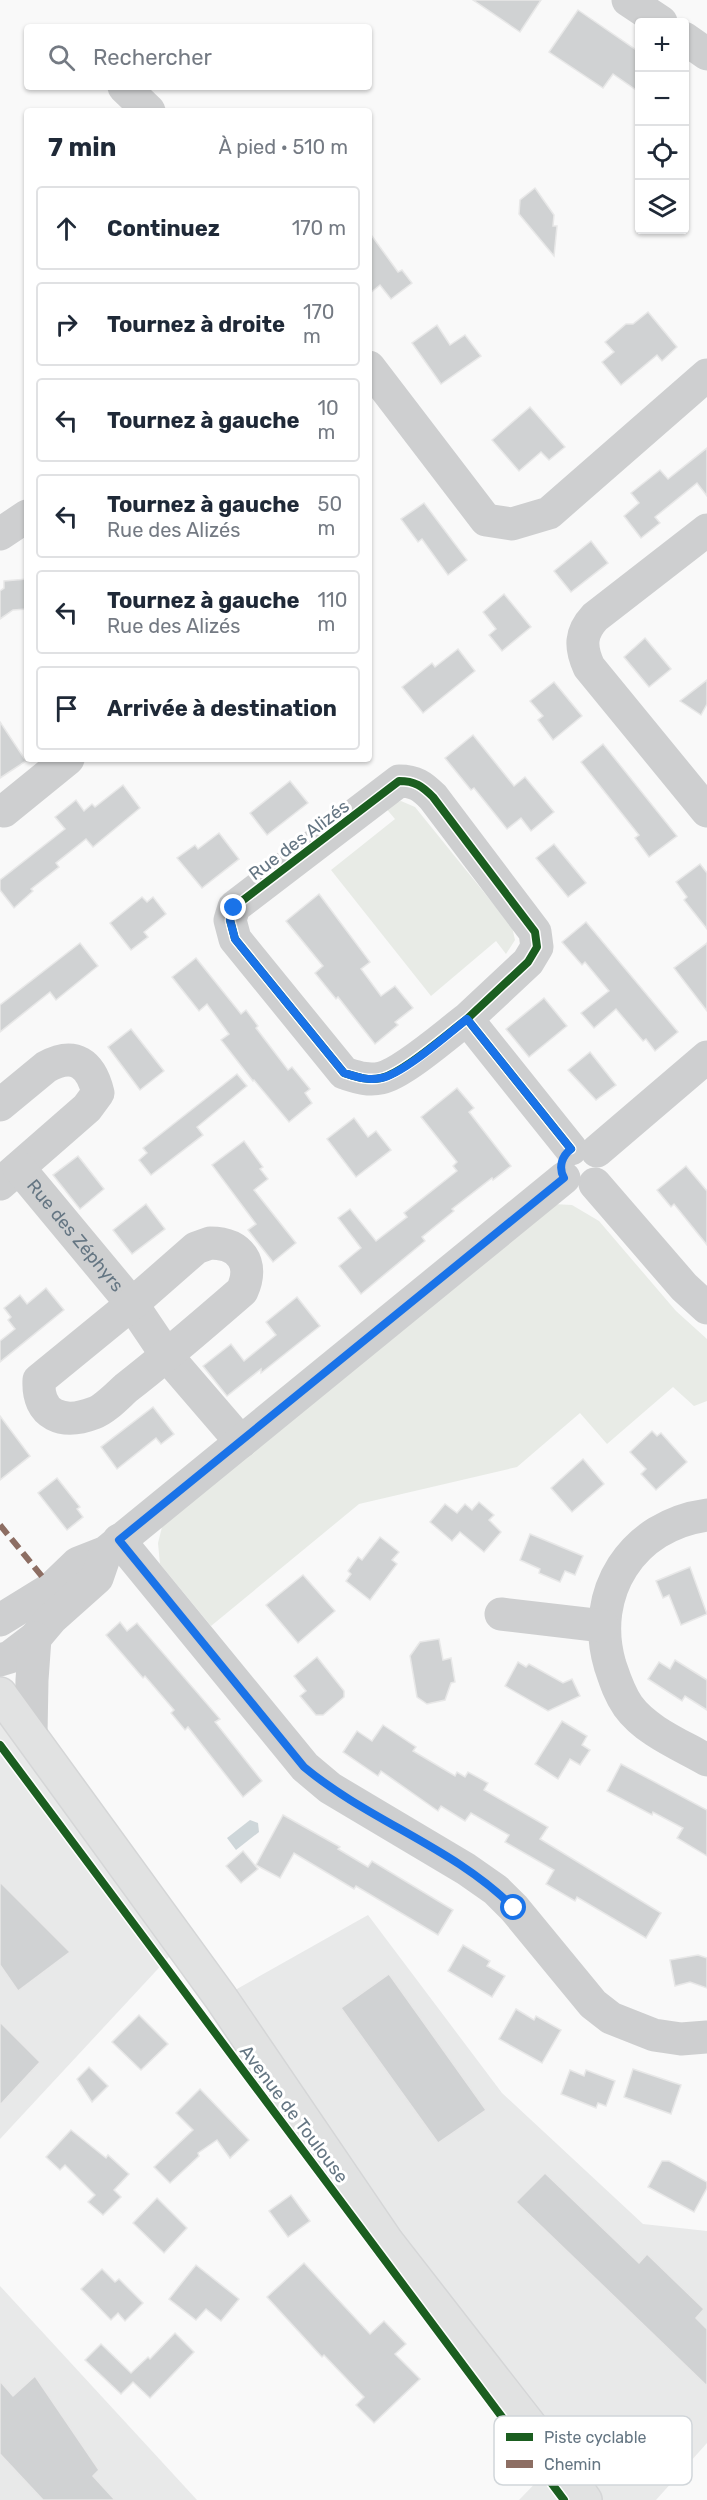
<!DOCTYPE html>
<html lang="fr">
<head>
<meta charset="utf-8">
<style>
  :root { --surface:#fff; --page:#f6f6f7; --text:#1f2937; --muted:#747a83; --line:#e0e1e3 }
  body { margin:0; font-family:Rubik,sans-serif; background:var(--page); color:var(--text) }
  .controls { position:absolute; right:18px; top:18px; display:grid; overflow:hidden; border-radius:6px; box-shadow:0 2px 4px #0004 }
  .controls button { width:54px; height:54px; display:grid; place-items:center; padding:0; border:0; border-bottom:2px solid var(--line); background:var(--surface); color:var(--text); font:30px sans-serif }
  .stop { position:absolute; width:18px; height:18px; margin:-14px; border:4px solid #1a73e8; border-radius:50%; background:#fff }
  .stop.end { background:#1a73e8; border-color:#fff; box-shadow:0 2px 6px #0008 }
  .list { margin:0; padding:0; list-style:none }
  h2 { display:flex; justify-content:space-between; align-items:center; height:78px; margin:0; padding:0 24px; font-size:26px }
  h2 small { font-size:20px; font-weight:400; color:var(--muted) }
  .list li { display:grid; grid-template-columns:39px 1fr auto; gap:18px; align-items:center; box-sizing:border-box; height:84px; margin:0 12px 12px; padding:0 12px; border:2px solid var(--line); border-radius:6px }
  .list b { display:block; font-size:22px; white-space:nowrap }
  .list p { margin:0; font-size:20px; white-space:nowrap; color:var(--muted) }
  .list em { font-size:20px; font-style:normal; color:var(--muted) }
  .icon { flex:none; width:33px; height:33px; fill:none; stroke:currentColor; stroke-width:2; stroke-linecap:round; stroke-linejoin:round }
  .map { position:relative; flex:none; width:707px; height:2500px; overflow:hidden }
  .search { position:absolute; background:var(--surface); box-shadow:0 2px 4px #0004; left:24px; top:24px; width:348px; height:66px; display:flex; align-items:center; gap:15px; box-sizing:border-box; padding:0 21px; border-radius:6px; color:var(--muted); font-size:22px }
  .panel { position:absolute; background:var(--surface); box-shadow:0 2px 4px #0004; left:24px; top:108px; width:348px; height:654px; border-radius:6px }
  .map>svg:first-child { display:block }
</style>
</head>
<body>
<div class="map">
<svg width="707" height="2500" viewBox="0 0 707 2500">
  <rect width="100%" height="100%" fill="#f9f9f9"/>
  <!-- built -->
  <g fill="#e8e9e9">
    <polygon points="0,1692 181,1944 0,2139"/>
    <polygon points="368,1915 502,2093 643,2224 707,2231 707,2443 656,2500 519,2500 551,2467 221,1998"/>
    <polygon points="0,2286 197,2500 0,2500"/>
  </g>
  <!-- green -->
  <g fill="#e8ebe6">
    <polygon points="401,801 415,807 512,927 515,940 506,954 496,941 431,996 331,870 395,819 384,806"/>
    <polygon points="553,1204 572,1205 599,1221 676,1311 707,1339 707,1401 694,1406 673,1387 607,1444 580,1413 517,1467 359,1504 211,1626 160,1564 158,1543 165,1515"/>
  </g>
  <!-- water -->
  <polygon fill="#ced6d9" points="250,1820 258,1823 259,1832 236,1850 227,1838"/>
  <!-- building -->
  <g fill="#d0d2d3" stroke="#e8e8e8" stroke-width="1.5">
    <polygon points="473,0 541,0 520,32"/>
    <polygon points="578,10 639,52 639,92 613,74 603,88 549,52"/>
    <polygon points="535,188 554,215 553,226 557,226 554,256 519,214 520,200"/>
    <polygon points="369,232 398,272 402,270 412,283 391,299 380,285 369,294"/>
    <polygon points="648,312 677,347 662,361 657,355 621,385 602,362 614,352 605,342 626,324 633,324"/>
    <polygon points="437,325 450,345 465,335 481,356 441,384 412,343"/>
    <polygon points="530,407 565,447 549,460 541,452 519,471 492,440"/>
    <polygon points="707,448 707,496 697,483 655,517 660,523 641,538 624,516 639,503 631,493 660,470 668,479"/>
    <polygon points="424,503 467,560 448,575 422,539 418,542 401,519"/>
    <polygon points="591,541 608,563 571,592 554,571"/>
    <polygon points="27,579 27,609 13,610 0,619 0,591 4,588 4,581"/>
    <polygon points="504,594 531,627 502,651 489,635 496,629 483,612"/>
    <polygon points="645,638 671,669 649,687 624,657"/>
    <polygon points="458,649 475,671 423,713 402,687 432,663 435,667"/>
    <polygon points="707,680 707,704 701,715 680,701"/>
    <polygon points="554,682 582,716 553,740 538,720 543,716 530,701"/>
    <polygon points="0,722 26,761 0,778"/>
    <polygon points="473,735 514,786 525,777 554,812 531,831 521,818 507,829 474,788 471,790 445,758"/>
    <polygon points="603,744 677,836 649,857 635,838 639,835 581,762"/>
    <polygon points="290,781 308,803 267,835 250,813"/>
    <polygon points="123,785 140,808 93,847 86,839 56,863 59,867 31,889 33,891 14,908 0,890 0,880 65,829 55,817 76,800 84,811 92,804 95,807"/>
    <polygon points="219,833 239,859 202,888 177,858 195,845 198,849"/>
    <polygon points="554,844 586,883 568,897 536,858"/>
    <polygon points="700,864 707,873 707,929 684,900 687,897 676,882"/>
    <polygon points="319,894 370,962 361,969 381,996 395,986 413,1008 395,1022 398,1025 375,1044 338,997 336,999 315,973 323,966 286,921"/>
    <polygon points="142,897 147,902 153,897 166,914 144,932 148,937 131,950 110,923"/>
    <polygon points="586,922 678,1032 655,1051 646,1039 643,1041 616,1009 594,1028 581,1013 609,991 585,962 582,965 562,942"/>
    <polygon points="80,943 98,966 56,1000 50,992 0,1032 0,1005"/>
    <polygon points="707,943 707,1011 674,968"/>
    <polygon points="196,958 241,1014 246,1010 258,1026 256,1028 288,1070 292,1067 310,1089 305,1093 312,1103 289,1122 254,1080 253,1081 221,1040 229,1034 207,1004 199,1011 172,977"/>
    <polygon points="544,998 567,1026 529,1057 506,1029"/>
    <polygon points="131,1029 164,1071 140,1090 108,1047"/>
    <polygon points="590,1052 616,1085 596,1100 568,1070"/>
    <polygon points="237,1074 247,1086 197,1127 203,1135 151,1175 139,1160 147,1153 143,1148"/>
    <polygon points="457,1088 474,1108 469,1112 511,1166 493,1180 492,1178 452,1209 454,1211 422,1237 425,1241 361,1294 339,1266 361,1248 338,1218 350,1209 376,1241 407,1217 404,1213 457,1171 453,1166 457,1162 421,1117"/>
    <polygon points="354,1118 368,1137 376,1131 391,1150 356,1177 327,1139"/>
    <polygon points="244,1141 263,1167 260,1169 268,1179 254,1190 296,1243 273,1262 248,1230 256,1224 212,1165"/>
    <polygon points="78,1156 104,1189 80,1209 53,1175"/>
    <polygon points="686,1166 707,1191 707,1245 674,1204 671,1207 657,1190"/>
    <polygon points="146,1204 165,1229 132,1254 113,1230"/>
    <polygon points="46,1288 64,1310 0,1362 0,1341 15,1329 8,1320 11,1317 4,1308 20,1295 27,1304"/>
    <polygon points="297,1297 320,1326 261,1373 261,1369 227,1396 203,1366 231,1344 244,1361 276,1335 266,1322"/>
    <polygon points="153,1407 174,1434 161,1444 156,1438 117,1469 101,1447"/>
    <polygon points="0,1416 30,1456 0,1480"/>
    <polygon points="652,1431 657,1436 661,1433 687,1462 656,1490 641,1474 646,1469 630,1452"/>
    <polygon points="583,1459 604,1484 572,1512 551,1488"/>
    <polygon points="57,1478 80,1507 77,1509 83,1517 67,1530 38,1493"/>
    <polygon points="479,1502 494,1515 489,1520 501,1532 484,1552 460,1532 452,1541 430,1522 445,1504 457,1513 465,1504 472,1510"/>
    <polygon points="530,1534 583,1556 575,1575 565,1571 560,1582 539,1573 540,1569 520,1560"/>
    <polygon points="380,1537 399,1552 392,1560 397,1564 370,1600 346,1581 351,1574 348,1571 358,1557 362,1560"/>
    <polygon points="690,1567 707,1614 681,1625 669,1595 663,1598 656,1581"/>
    <polygon points="303,1575 335,1611 298,1643 266,1605"/>
    <polygon points="120,1622 127,1631 137,1623 220,1719 215,1722 262,1781 243,1797 188,1727 185,1730 171,1713 174,1710 145,1676 143,1678 106,1635"/>
    <polygon points="439,1639 443,1660 451,1658 455,1682 451,1683 445,1700 427,1704 417,1697 410,1656 420,1642"/>
    <polygon points="317,1657 344,1691 344,1697 323,1715 316,1715 300,1696 306,1691 294,1676"/>
    <polygon points="675,1660 707,1680 707,1710 685,1696 682,1701 648,1679 659,1662 670,1669"/>
    <polygon points="518,1662 526,1667 529,1664 563,1683 572,1679 580,1696 548,1711 505,1686"/>
    <polygon points="562,1721 587,1736 582,1745 590,1750 580,1765 570,1759 558,1779 535,1764"/>
    <polygon points="383,1725 416,1747 413,1751 455,1776 457,1772 465,1777 468,1772 488,1783 484,1790 548,1827 540,1839 661,1913 646,1938 577,1897 575,1901 546,1884 554,1870 505,1842 509,1835 471,1813 465,1821 441,1806 438,1811 381,1771 378,1776 343,1752 357,1731 372,1741"/>
    <polygon points="621,1764 707,1810 707,1856 677,1838 683,1828 653,1812 652,1815 607,1791"/>
    <polygon points="283,1815 340,1847 338,1849 368,1867 372,1861 453,1910 438,1935 356,1886 354,1889 294,1853 280,1878 256,1865"/>
    <polygon points="243,1851 258,1869 241,1883 226,1866"/>
    <polygon points="0,1882 70,1952 18,1991 0,1965"/>
    <polygon points="463,1945 490,1961 487,1966 505,1976 492,1997 448,1971"/>
    <polygon points="698,1955 707,1958 707,1988 690,1982 675,1986 670,1960"/>
    <polygon points="389,1974 486,2110 438,2143 341,2008"/>
    <polygon points="516,2009 534,2020 536,2016 561,2030 542,2063 499,2039"/>
    <polygon points="139,2015 168,2044 141,2070 112,2042"/>
    <polygon points="0,2022 40,2062 0,2105"/>
    <polygon points="89,2067 108,2086 92,2102 77,2079"/>
    <polygon points="633,2069 681,2085 671,2114 624,2097"/>
    <polygon points="570,2070 584,2076 586,2070 615,2081 606,2106 598,2103 596,2108 561,2094"/>
    <polygon points="200,2089 249,2140 230,2158 217,2140 198,2153 199,2156 170,2183 154,2167 193,2130 176,2113"/>
    <polygon points="71,2130 106,2158 108,2155 129,2174 114,2190 121,2197 103,2215 88,2202 95,2195 65,2165 60,2170 46,2157"/>
    <polygon points="662,2161 669,2161 707,2182 707,2188 694,2212 648,2187"/>
    <polygon points="545,2173 639,2263 647,2254 704,2309 696,2318 707,2329 707,2386 516,2202"/>
    <polygon points="291,2195 310,2221 288,2237 269,2211"/>
    <polygon points="157,2198 187,2228 164,2253 133,2223"/>
    <polygon points="304,2263 370,2334 384,2321 406,2344 395,2354 420,2379 374,2423 356,2405 364,2397 324,2355 322,2357 267,2297"/>
    <polygon points="196,2265 239,2299 221,2321 206,2309 196,2320 169,2299"/>
    <polygon points="102,2269 115,2282 119,2279 143,2303 125,2321 118,2313 111,2320 81,2289"/>
    <polygon points="175,2333 194,2352 150,2398 133,2382 121,2394 85,2360 101,2344 131,2373 148,2357 150,2359"/>
    <polygon points="35,2376 99,2470 93,2476 115,2500 43,2500 0,2454 0,2381 13,2396"/>
  </g>
  <g fill="none" stroke-linecap="round" stroke-linejoin="round">
    <!-- major casing -->
    <g stroke="#d5d6d7" stroke-width="36">
      <polyline id="major" points="0,1694 221,1998 387,2242 559,2463 585,2500"/>
    </g>
    <!-- minor -->
    <g stroke="#cecfd0" stroke-width="33">
      <polyline points="628,0 661,22"/>
      <polyline points="684,38 707,54"/>
      <polyline points="124,87 149,111"/>
      <polyline points="369,367 486,520 512,524 549,513 707,375"/>
      <path d="M 707,530 L 595,617 C 580,633 580,647 589,667 L 707,811"/>
      <polyline points="0,534 27,516"/>
      <polyline points="0,810 4,811 68,759"/>
      <path d="M 467,1019 C 447,1034 403,1073 381,1078 C 368,1081 357,1077 344,1073 L 235,939 L 230,920 L 234,907 L 399,781 C 415,781 422,786 433,797 L 535,932 L 537,947 L 528,962 L 467,1019 L 571,1149"/>
      <path d="M 0,1105 L 46,1067 C 75,1051 91,1064 98,1093 L 87,1108 L 0,1184"/>
      <polyline points="597,1151 707,1057"/>
      <path id="s1" d="M 19,1168 L 132,1304 L 167,1356 L 241,1442"/>
      <polyline points="595,1184 684,1287 707,1308"/>
      <path d="M 210,1243 C 240,1243 255,1263 242,1291 C 204,1324 166,1357 126,1388 C 117,1396 105,1409 94,1413 C 63,1425 37,1416 39,1380 L 132,1304 L 196,1248 Z"/>
      <path d="M 707,1515 C 632,1525 589,1593 610,1665 C 615,1680 619,1693 628,1706 C 646,1731 681,1745 707,1760"/>
      <polyline points="119,1540 305,1767 330,1788 466,1869 496,1890 514,1908 593,2004 611,2018 654,2035 681,2039 707,2037"/>
      <polyline points="501,1614 603,1626"/>
      <polyline points="0,1620 52,1588 78,1563 106,1552 564,1178"/>
      <polyline points="0,1660 10,1657 35,1638 51,1619 97,1578 106,1552"/>
      <polyline points="31,1734 32,1680 35,1638"/>
    </g>
    <!-- major -->
    <use href="#major" stroke="#e1e2e2" stroke-width="33"/>
    <!-- quiet -->
    <polyline stroke="#8d6e63" stroke-width="6" stroke-dasharray="12 6" stroke-linecap="butt" points="0,1525 45,1580"/>
    <!-- cycleway casing -->
    <g stroke="#fff" stroke-width="11">
      <g id="cycleway">
        <path d="M 467,1019 C 447,1034 403,1073 381,1078 C 368,1081 357,1077 344,1073 L 235,939 L 230,920 L 234,907 L 399,781 C 415,781 422,786 433,797 L 535,932 L 537,947 L 528,962 L 467,1019 L 571,1149"/>
        <polyline points="0,1745 564,2500"/>
      </g>
    </g>
    <!-- cycleway -->
    <use href="#cycleway" stroke="#1b5e20" stroke-width="8"/>
  </g>
  <g fill="none" stroke-linecap="round" stroke-linejoin="round">
    <!-- route -->
    <path stroke="#1a73e8" stroke-width="8" d="M 234,908 L 230,920 L 235,939 L 344,1073 C 357,1077 368,1081 381,1078 C 403,1074 448,1034 467,1019 L 571,1149 C 562,1156 558,1167 564,1178 L 119,1540 L 304,1767 C 369,1821 455,1848 514,1908"/>
  </g>
  <g text-anchor="middle" stroke-width="6" stroke-linejoin="round" paint-order="stroke">
    <!-- street labels -->
    <g font-size="18" fill="#657683" stroke="#fff">
      <text transform="translate(299 840) rotate(-37)" y="6">Rue des Alizés</text>
      <text dy="6" stroke="none"><textPath href="#s1" startOffset="88">Rue des Zéphyrs</textPath></text>
      <text transform="translate(294 2114) rotate(53)" y="6">Avenue de Toulouse</text>
    </g>
  </g>
  <!-- legend -->
  <rect x="494" y="2416" width="198" height="69" rx="9" fill="#fff" stroke="#d1d6da" stroke-width="1.5"/>
  <rect x="506" y="2433" width="27" height="8" fill="#1b5e20"/>
  <rect x="506" y="2460" width="27" height="8" fill="#8d6e63"/>
  <g font-size="16" fill="#657683">
    <text x="544" y="2443">Piste cyclable</text>
    <text x="544" y="2470">Chemin</text>
  </g>
</svg>
<div class="controls">
<button>+</button>
<button>−</button>
<button><svg class="icon" aria-label="locate" viewBox="0 0 24 24"><circle cx="12" cy="12" r="6"/><path d="M12 2v4M12 18v4M2 12h4M18 12h4"/></svg></button>
<button><svg class="icon" aria-label="layers" viewBox="0 0 24 24"><path d="M12 4l9 5-9 5-9-5zM3 14l9 5 9-5"/></svg></button>
</div>
<div class="stop" style="left:514px;top:1908px"></div>
<div class="stop end" style="left:234px;top:908px"></div>
<div class="search"><svg class="icon" aria-label="search" viewBox="0 0 24 24"><circle cx="10" cy="10" r="6"/><path d="M15 15l6 6"/></svg>Rechercher</div>
<section class="panel">
<h2>7 min<small>À pied · 510 m</small></h2>
<ul class="list">
<li><svg class="icon" aria-label="ahead" viewBox="0 0 24 24"><path d="M12 20V5M6 11l6-6 6 6"/></svg><div><b>Continuez</b></div><em>170 m</em></li>
<li><svg class="icon" aria-label="right" viewBox="0 0 24 24"><path d="M7 20v-9h11M14 6l5 5-5 5"/></svg><div><b>Tournez à droite</b></div><em>170 m</em></li>
<li><svg class="icon" aria-label="left" viewBox="0 0 24 24"><path d="M17 20v-9H6M10 6l-5 5 5 5"/></svg><div><b>Tournez à gauche</b></div><em>10 m</em></li>
<li><svg class="icon" aria-label="left" viewBox="0 0 24 24"><path d="M17 20v-9H6M10 6l-5 5 5 5"/></svg><div><b>Tournez à gauche</b><p>Rue des Alizés</p></div><em>50 m</em></li>
<li><svg class="icon" aria-label="left" viewBox="0 0 24 24"><path d="M17 20v-9H6M10 6l-5 5 5 5"/></svg><div><b>Tournez à gauche</b><p>Rue des Alizés</p></div><em>110 m</em></li>
<li><svg class="icon" aria-label="arrive" viewBox="0 0 24 24"><path d="M6 21V4h12l-3 4 3 4H6"/></svg><div><b>Arrivée à destination</b></div></li>
</ul>
</section>
</div>
</body>
</html>
